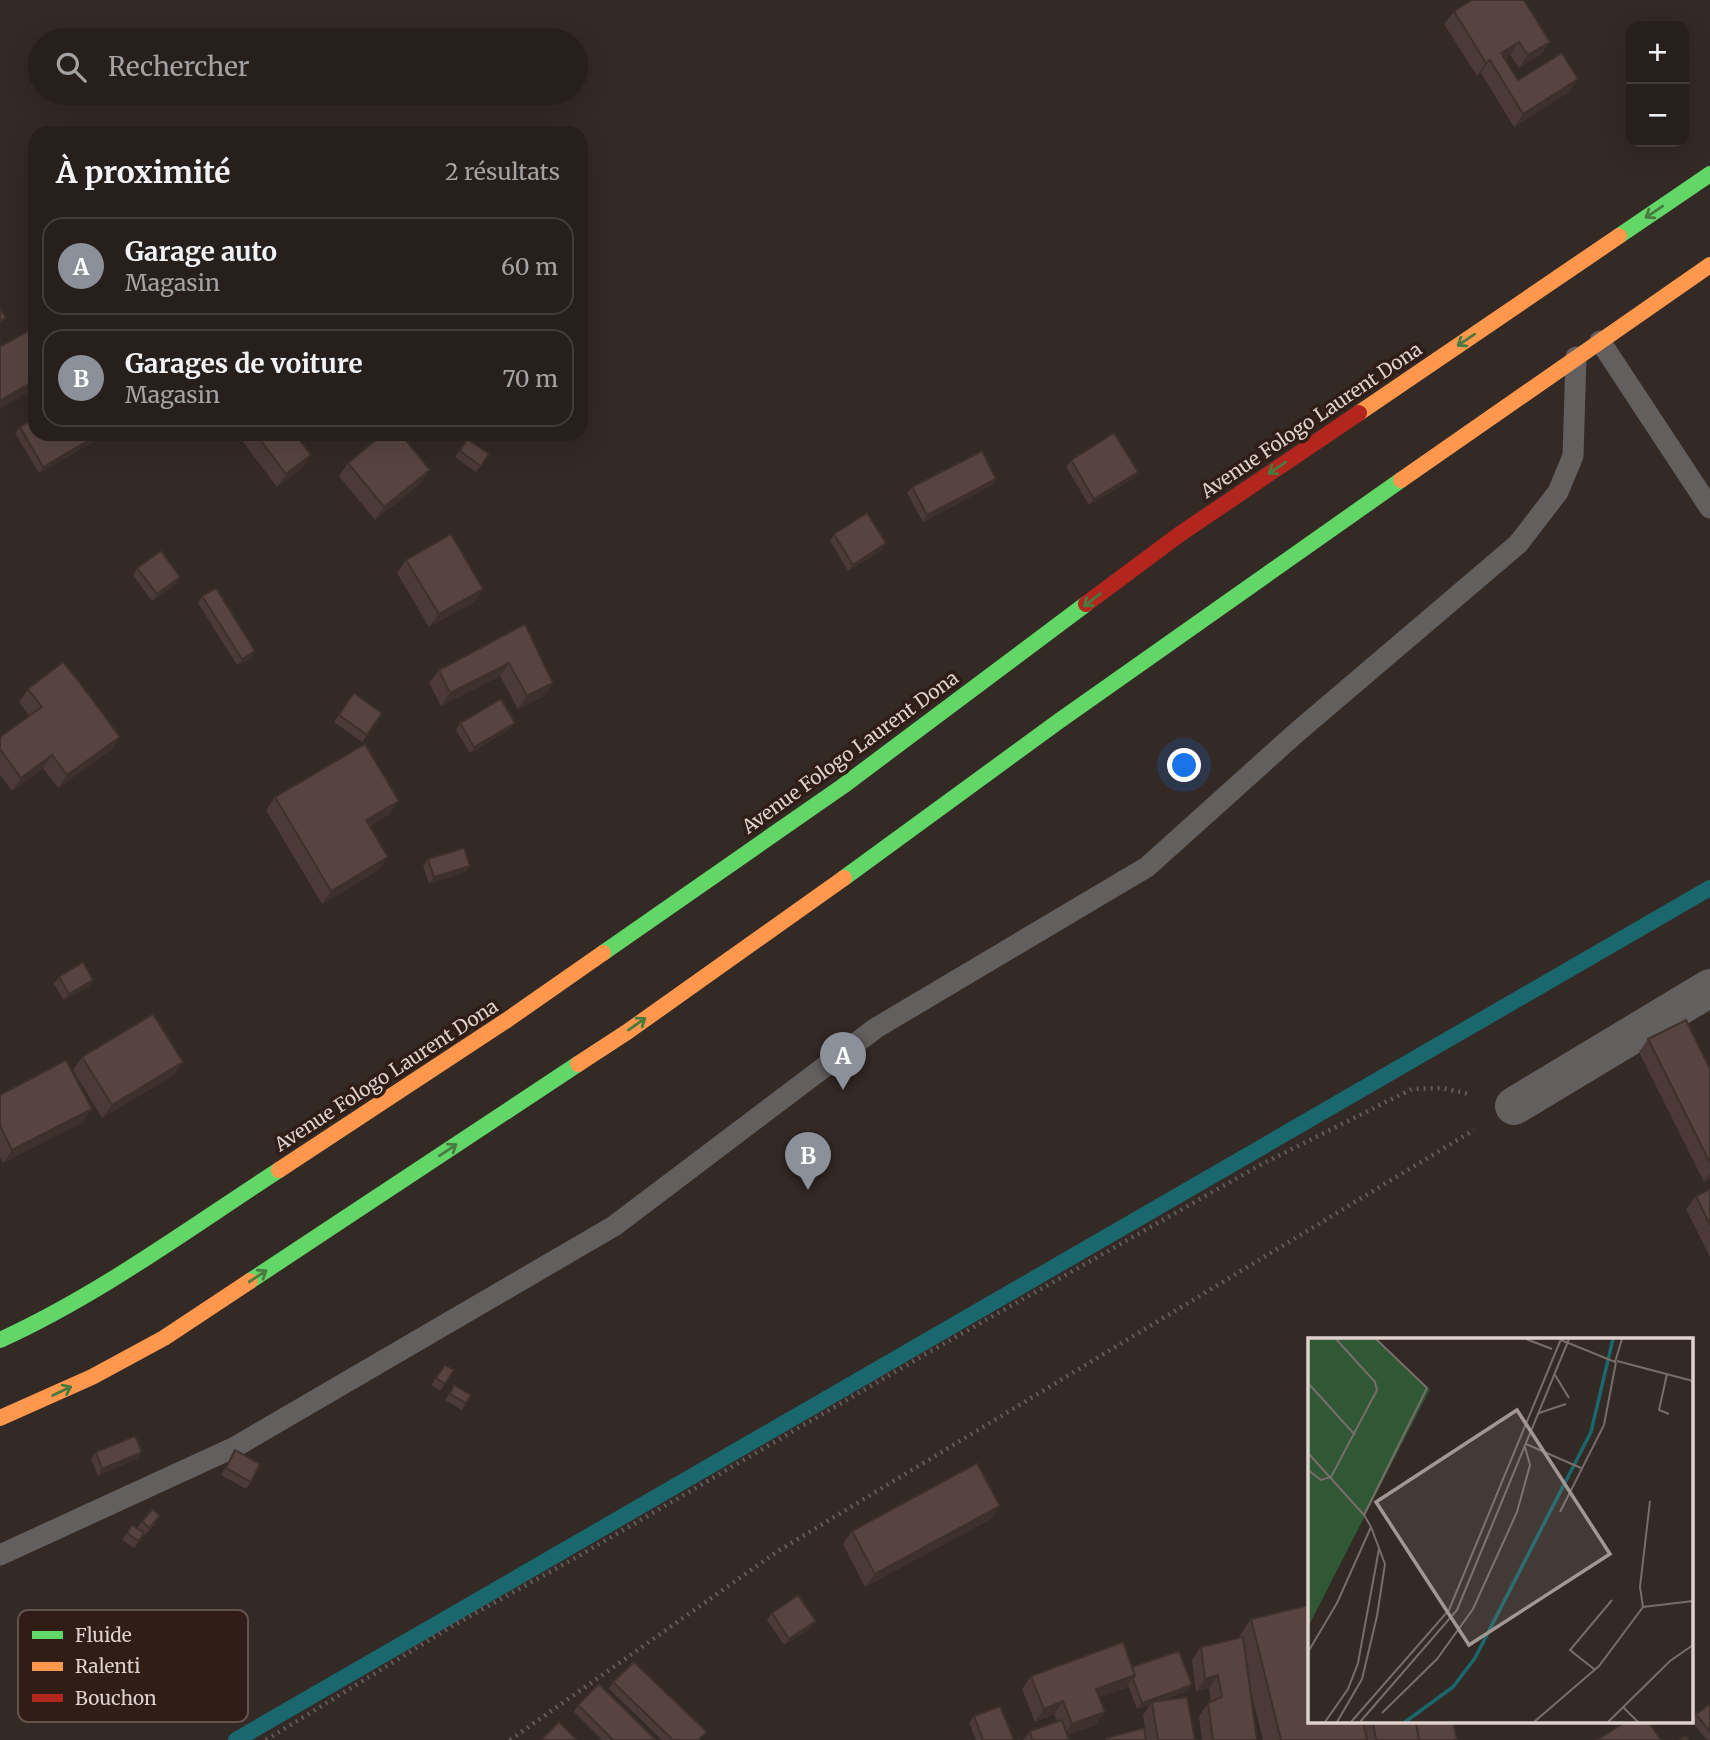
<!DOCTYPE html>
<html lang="fr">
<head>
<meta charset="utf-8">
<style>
  :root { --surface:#261f1c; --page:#2e2725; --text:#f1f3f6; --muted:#a4a2a3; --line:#423d3b; --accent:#8c9099 }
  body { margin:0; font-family:Merriweather,serif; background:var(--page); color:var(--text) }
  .controls { position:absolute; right:21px; top:21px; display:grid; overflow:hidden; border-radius:14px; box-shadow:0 7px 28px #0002 }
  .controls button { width:63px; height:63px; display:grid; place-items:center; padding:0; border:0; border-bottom:2px solid var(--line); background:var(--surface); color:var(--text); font:35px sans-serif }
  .you { position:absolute; left:1185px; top:766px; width:24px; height:24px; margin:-18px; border:5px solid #fff; border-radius:50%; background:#1a73e8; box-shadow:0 0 0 10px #1a73e833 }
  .badge { display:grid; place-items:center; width:46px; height:46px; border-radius:50%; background:var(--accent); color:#fff; font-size:23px; font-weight:700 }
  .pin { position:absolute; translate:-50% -58px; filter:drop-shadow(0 2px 4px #0008) }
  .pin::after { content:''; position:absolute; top:37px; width:24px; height:21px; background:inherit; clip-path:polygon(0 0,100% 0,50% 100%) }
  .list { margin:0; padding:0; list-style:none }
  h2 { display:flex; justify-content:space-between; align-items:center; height:91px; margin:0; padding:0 28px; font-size:30px }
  h2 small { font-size:23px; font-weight:400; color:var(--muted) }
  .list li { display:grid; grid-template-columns:46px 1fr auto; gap:21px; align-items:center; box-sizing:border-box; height:98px; margin:0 14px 14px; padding:0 14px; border:2px solid var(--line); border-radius:21px }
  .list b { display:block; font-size:26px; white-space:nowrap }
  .list p { margin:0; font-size:23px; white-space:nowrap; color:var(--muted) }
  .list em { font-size:23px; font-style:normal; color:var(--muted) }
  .icon { flex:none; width:38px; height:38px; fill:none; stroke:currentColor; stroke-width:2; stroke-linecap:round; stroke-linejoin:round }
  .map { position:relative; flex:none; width:1710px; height:1740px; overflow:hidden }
  .search { position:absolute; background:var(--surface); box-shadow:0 7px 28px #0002; left:28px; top:28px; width:560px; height:77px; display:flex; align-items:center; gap:18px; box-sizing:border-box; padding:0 24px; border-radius:38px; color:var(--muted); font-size:26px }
  .panel { position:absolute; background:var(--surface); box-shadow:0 7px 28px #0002; left:28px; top:126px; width:560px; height:315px; border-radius:21px }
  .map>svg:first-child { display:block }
</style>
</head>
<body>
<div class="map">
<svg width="1710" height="1740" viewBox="0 0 1710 1740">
  <rect width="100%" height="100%" fill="#332925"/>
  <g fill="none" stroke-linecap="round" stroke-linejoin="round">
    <!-- stream -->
    <polyline stroke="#1a676e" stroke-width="16" points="236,1740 1710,888"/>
    <!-- path -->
    <g stroke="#615c5b" stroke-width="4.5" stroke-dasharray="2 5" stroke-linecap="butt">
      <polyline points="266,1740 454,1625 577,1557 924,1355 1262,1164 1412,1089 1442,1088 1469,1094"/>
      <polyline points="510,1740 778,1551 1474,1130"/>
    </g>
    <!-- lane -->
    <g stroke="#635f5e" stroke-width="21">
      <polyline points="1600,341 1710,508"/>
      <polyline points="0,1555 235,1447 614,1226 876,1028 1147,867 1296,733 1518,544 1558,492 1573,456 1576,357"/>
    </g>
    <!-- street -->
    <polyline stroke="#635f5e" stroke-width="38" points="1514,1106 1710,988"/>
    <!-- fast -->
    <g stroke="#63d668" stroke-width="16">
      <polyline points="1619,236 1710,174"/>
      <polyline points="844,878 1059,721 1401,480"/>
      <polyline points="603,953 843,786 1086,604"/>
      <polyline points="250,1281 578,1064"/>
      <path d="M 0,1340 C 99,1295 188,1229 279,1170"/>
    </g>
    <!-- slow -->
    <g stroke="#ff974d" stroke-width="16">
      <polyline points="1359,413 1619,236"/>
      <polyline points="1401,480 1710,265"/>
      <polyline points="578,1064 627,1032 844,878"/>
      <polyline points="279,1170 507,1020 603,953"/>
      <polyline points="0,1418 92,1377 164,1338 250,1281"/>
    </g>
    <!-- jam -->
    <polyline stroke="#b3261e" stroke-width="16" points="1086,604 1180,534 1359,413"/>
  </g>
  <!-- wall -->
  <g fill="#4b3a37">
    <polygon points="1472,0 1541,55 1519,68 1510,55 1505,58 1518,80 1578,79 1569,92 1514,127 1481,73 1477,76 1444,24 1454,11"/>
    <polygon points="20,427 98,435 93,442 39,473 15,433"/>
    <polygon points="237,434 295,434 311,455 302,468 277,487"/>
    <polygon points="467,439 489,454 476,472 455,457"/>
    <polygon points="1071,460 1138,472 1134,478 1089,505 1066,467"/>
    <polygon points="348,463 421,483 375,520 339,476"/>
    <polygon points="992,485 923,522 907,493 912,487"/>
    <polygon points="834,534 886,543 882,550 848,571 830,541"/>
    <polygon points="406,560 483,589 474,602 429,627 397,573"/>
    <polygon points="137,568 176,584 152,601 133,575"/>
    <polygon points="202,596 255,651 251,658 237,665 198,603"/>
    <polygon points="525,624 553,683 544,696 518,709 500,676 441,706 429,683 439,670"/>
    <polygon points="28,689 120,737 111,750 58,788 43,768 12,791 0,775 0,737 29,716 19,702"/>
    <polygon points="354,693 382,713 362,742 334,722"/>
    <polygon points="460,723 510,729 470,753 456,730"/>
    <polygon points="275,797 390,814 370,826 379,870 322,904 266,810"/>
    <polygon points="428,859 466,872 429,884 423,866"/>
    <polygon points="59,977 93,980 89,986 64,1000 54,984"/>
    <polygon points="1648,1039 1710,1069 1710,1179 1704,1182 1639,1052"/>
    <polygon points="82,1057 183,1062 174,1075 102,1118 73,1070"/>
    <polygon points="0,1095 83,1122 3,1163 0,1157"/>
    <polygon points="1710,1189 1710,1257 1686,1209 1696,1196"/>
    <polygon points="445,1365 454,1370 440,1391 431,1385"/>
    <polygon points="454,1385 466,1403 462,1410 445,1400"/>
    <polygon points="235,1450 251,1482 246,1489 221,1475"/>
    <polygon points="96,1452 138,1458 98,1476 91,1459"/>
    <polygon points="991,1519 865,1587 843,1544 852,1531"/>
    <polygon points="142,1521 156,1523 145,1535 144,1534 134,1548 122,1540 132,1525 139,1530 137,1528"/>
    <polygon points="772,1613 811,1628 784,1645 767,1620"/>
    <polygon points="1251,1619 1309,1721 1416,1721 1416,1722 1457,1740 1263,1740 1250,1689 1257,1740 1202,1740 1199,1716 1208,1703 1211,1702 1209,1688 1196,1692 1192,1660 1201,1647 1238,1638"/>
    <polygon points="1132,1667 1192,1685 1187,1691 1161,1701 1195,1740 1147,1740 1143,1715 1150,1705 1137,1709 1128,1685 1126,1688 1099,1697 1096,1725 1067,1735 1069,1740 1023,1740 1030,1731 1057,1722 1054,1714 1035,1722 1022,1689 1031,1676"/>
    <polygon points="613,1682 700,1740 662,1740 609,1689"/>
    <polygon points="1710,1704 1710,1740 1707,1740 1691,1721 1696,1714"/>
    <polygon points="578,1705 656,1740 602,1740 574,1712"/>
    <polygon points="974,1716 1014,1740 976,1740 969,1723"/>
  </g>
  <!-- shaded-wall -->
  <g fill="#3d302d">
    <polygon points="1519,42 1510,55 1492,66 1501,53"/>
    <polygon points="1550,42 1541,55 1519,68 1528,55"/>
    <polygon points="1490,60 1481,73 1477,76 1486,63"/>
    <polygon points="1578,79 1569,92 1514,127 1523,114"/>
    <polygon points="35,380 35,388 0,409 0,401"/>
    <polygon points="98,435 93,442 39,473 43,467"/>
    <polygon points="311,455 302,468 277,487 286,474"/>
    <polygon points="430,470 421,483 375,520 384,507"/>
    <polygon points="1138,472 1134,478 1089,505 1094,499"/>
    <polygon points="996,479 992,485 923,522 927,515"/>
    <polygon points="886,543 882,550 848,571 853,565"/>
    <polygon points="180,577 176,584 152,601 157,594"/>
    <polygon points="483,589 474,602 429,627 439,614"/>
    <polygon points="255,651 251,658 237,665 242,659"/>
    <polygon points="509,663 500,676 441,706 450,693"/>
    <polygon points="553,683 544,696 518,709 527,696"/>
    <polygon points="515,723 510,729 470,753 474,747"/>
    <polygon points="120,737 111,750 58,788 67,775"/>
    <polygon points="52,755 43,768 12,791 21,778"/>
    <polygon points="399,801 390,814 357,833 366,820"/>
    <polygon points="388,857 379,870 322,904 331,891"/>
    <polygon points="470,866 466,872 429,884 434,877"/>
    <polygon points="93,980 89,986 64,1000 69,994"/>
    <polygon points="183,1062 174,1075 102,1118 112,1105"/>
    <polygon points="92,1109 83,1122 3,1163 12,1150"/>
    <polygon points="1710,1173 1710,1179 1704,1182"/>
    <polygon points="142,1452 138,1458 98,1476 102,1469"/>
    <polygon points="1000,1506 991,1519 865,1587 875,1574"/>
    <polygon points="816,1621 811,1628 784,1645 789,1639"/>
    <polygon points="1135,1675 1126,1688 1087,1702 1096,1689"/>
    <polygon points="1218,1675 1209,1688 1196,1692 1205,1679"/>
    <polygon points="1192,1685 1187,1691 1152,1704 1152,1702 1150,1705 1137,1709 1142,1703"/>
    <polygon points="1063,1701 1054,1714 1035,1722 1044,1709"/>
    <polygon points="1105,1712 1096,1725 1063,1737 1072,1724"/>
  </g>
  <!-- building -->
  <g fill="#574440" stroke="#3d302d" stroke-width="2">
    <polygon points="1472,0 1524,0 1550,42 1528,55 1519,42 1501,53 1518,80 1562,53 1578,79 1523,114 1490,60 1486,63 1454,11"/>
    <polygon points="0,309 6,317 0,322"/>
    <polygon points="35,327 35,380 0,401 0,347"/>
    <polygon points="35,418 35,434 97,434 98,435 43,467 20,427"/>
    <polygon points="1114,433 1138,472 1094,499 1071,460"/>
    <polygon points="256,434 295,434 311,455 286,474"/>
    <polygon points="383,434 401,434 430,470 384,507 348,463"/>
    <polygon points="467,439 489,454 481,466 460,451"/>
    <polygon points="982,451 996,479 927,515 912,487"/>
    <polygon points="867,513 886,543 853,565 834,534"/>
    <polygon points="451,534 483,589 439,614 406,560"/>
    <polygon points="161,551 180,577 157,594 137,568"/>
    <polygon points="216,588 255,651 242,659 202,596"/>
    <polygon points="525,624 553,683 527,696 509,663 450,693 439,670"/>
    <polygon points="63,662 80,683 120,737 67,775 52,755 21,778 0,749 0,737 42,707 28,689"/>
    <polygon points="354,693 382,713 367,735 339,715"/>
    <polygon points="501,699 515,723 474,747 460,723"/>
    <polygon points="365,744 399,801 366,820 388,857 331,891 275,797"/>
    <polygon points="464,848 470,866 434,877 428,859"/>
    <polygon points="83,962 93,980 69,994 59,977"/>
    <polygon points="153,1014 183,1062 112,1105 82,1057"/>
    <polygon points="1686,1020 1710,1069 1710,1163 1648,1039"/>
    <polygon points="66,1060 92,1109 12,1150 0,1126 0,1095"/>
    <polygon points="1710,1189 1710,1225 1696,1196"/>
    <polygon points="445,1365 454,1370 445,1384 436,1378"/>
    <polygon points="454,1385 471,1395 466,1403 450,1394"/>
    <polygon points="135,1436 142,1452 102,1469 96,1452"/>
    <polygon points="235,1450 260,1464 251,1482 226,1468"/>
    <polygon points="977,1463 1000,1506 875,1574 852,1531"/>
    <polygon points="153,1509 160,1516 149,1528 142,1521"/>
    <polygon points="132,1525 144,1533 139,1541 127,1533"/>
    <polygon points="798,1595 816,1621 789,1639 772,1613"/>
    <polygon points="1309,1605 1309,1721 1363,1721 1367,1740 1281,1740 1251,1619"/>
    <polygon points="1243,1637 1257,1740 1213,1740 1208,1703 1222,1697 1218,1675 1205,1679 1201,1647"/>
    <polygon points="1123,1642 1135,1675 1096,1689 1105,1712 1072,1724 1063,1701 1044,1709 1031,1676"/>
    <polygon points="1179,1651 1192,1685 1142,1703 1133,1679 1135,1675 1132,1667"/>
    <polygon points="634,1662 707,1732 698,1740 673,1740 613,1682"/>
    <polygon points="599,1684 656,1740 613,1740 578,1705"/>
    <polygon points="1187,1697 1195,1740 1158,1740 1152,1702"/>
    <polygon points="1710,1704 1710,1732 1696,1714"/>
    <polygon points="1000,1706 1014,1740 983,1740 974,1716"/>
    <polygon points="1062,1720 1069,1740 1032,1740 1030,1731"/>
    <polygon points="1373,1721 1416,1721 1419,1740 1376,1740"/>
    <polygon points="1425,1721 1453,1721 1457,1740 1419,1740 1416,1722"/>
    <polygon points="1627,1721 1648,1721 1661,1740 1597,1740"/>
    <polygon points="559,1722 577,1740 541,1740"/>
    <polygon points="1144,1728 1146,1740 1106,1740 1106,1738"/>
    <polygon points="1686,1736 1689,1740 1679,1740"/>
  </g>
  <!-- one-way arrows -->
  <defs><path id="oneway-shaft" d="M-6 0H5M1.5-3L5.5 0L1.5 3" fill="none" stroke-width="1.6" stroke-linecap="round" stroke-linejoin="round" transform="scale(1.75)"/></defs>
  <g stroke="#497a3f">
    <use href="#oneway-shaft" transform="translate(1654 212) rotate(146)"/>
    <use href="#oneway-shaft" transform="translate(1466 340) rotate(146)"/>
    <use href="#oneway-shaft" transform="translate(1277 468) rotate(146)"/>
    <use href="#oneway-shaft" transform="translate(1092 600) rotate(143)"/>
    <use href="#oneway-shaft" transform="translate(637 1024) rotate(-35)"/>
    <use href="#oneway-shaft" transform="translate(448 1150) rotate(-34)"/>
    <use href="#oneway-shaft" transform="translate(258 1276) rotate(-33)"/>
    <use href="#oneway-shaft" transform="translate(62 1391) rotate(-25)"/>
  </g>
  <g text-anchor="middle" stroke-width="7" stroke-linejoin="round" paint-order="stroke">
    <!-- street labels -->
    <g font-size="19" fill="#dfd2ce" stroke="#2f1d16">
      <text transform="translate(1311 420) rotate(-34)" y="7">Avenue Fologo Laurent Dona</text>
      <text transform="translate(850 752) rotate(-36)" y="7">Avenue Fologo Laurent Dona</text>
      <text transform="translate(386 1075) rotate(-33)" y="7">Avenue Fologo Laurent Dona</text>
    </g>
  </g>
  <!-- overview -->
  <g transform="translate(1308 1338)">
    <rect width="385" height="385" fill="#332925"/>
    <path d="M 0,1 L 67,1 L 122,51 L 0,289 Z" fill="#305835"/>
    <path fill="none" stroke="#1a676e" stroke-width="3.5" d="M 97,384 L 145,349 L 167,320 L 283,94 L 305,1"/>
    <path fill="none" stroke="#786d69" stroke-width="2" d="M 218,1 L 244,11M 253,2 L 307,24 L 314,1M 309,23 L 385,43M 359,36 L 351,72 L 361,76M 247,37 L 261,60M 0,45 L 47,97M 231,75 L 258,66M 218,106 L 273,130M 0,115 L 56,177M 0,132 L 13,142 L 23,139 L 69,52 L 67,44 L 28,1M 252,174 L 296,87 L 308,24M 335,269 L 385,263M 0,314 L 29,265 L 63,189 L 56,177 L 119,50 L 68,1M 286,331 L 262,312 L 304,262M 315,369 L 330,384M 74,375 L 129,321 L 165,271 L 209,174 L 222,127 L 217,109M 17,384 L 40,351 L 50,325 L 71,211M 29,384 L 54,341 L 69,278 L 77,226 L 63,189M 43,384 L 141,272 L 253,1M 52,384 L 149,272 L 261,1M 226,384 L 291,328 L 335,269 L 332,249 L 342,163M 300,384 L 362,323 L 385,307"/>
    <path fill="#a39793" fill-opacity="0.15" stroke="#a39793" stroke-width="3.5" d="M 209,72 L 302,216 L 161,307 L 68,164 Z"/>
    <rect width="385" height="385" fill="none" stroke="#dfd2ce" stroke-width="3.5"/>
  </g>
  <!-- legend -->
  <rect x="18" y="1610" width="230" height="112" rx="10" fill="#2f1d16" stroke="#64534d" stroke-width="2"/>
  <rect x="32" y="1631" width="31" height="8" fill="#63d668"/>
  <rect x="32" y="1662" width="31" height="9" fill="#ff974d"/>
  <rect x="32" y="1694" width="31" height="8" fill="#b3261e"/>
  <g font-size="19" fill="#dfd2ce">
    <text x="75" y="1642">Fluide</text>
    <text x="75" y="1673">Ralenti</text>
    <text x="75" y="1705">Bouchon</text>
  </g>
</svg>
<div class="controls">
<button>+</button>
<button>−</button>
</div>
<div class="you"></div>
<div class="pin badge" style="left:843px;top:1090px">A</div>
<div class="pin badge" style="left:808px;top:1190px">B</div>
<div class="search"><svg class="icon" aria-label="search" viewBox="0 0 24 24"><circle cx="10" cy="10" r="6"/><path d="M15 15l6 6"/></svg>Rechercher</div>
<section class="panel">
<h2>À proximité<small>2 résultats</small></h2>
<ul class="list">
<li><span class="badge">A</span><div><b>Garage auto</b><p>Magasin</p></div><em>60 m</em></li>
<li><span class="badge">B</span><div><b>Garages de voiture</b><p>Magasin</p></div><em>70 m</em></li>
</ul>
</section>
</div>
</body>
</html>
